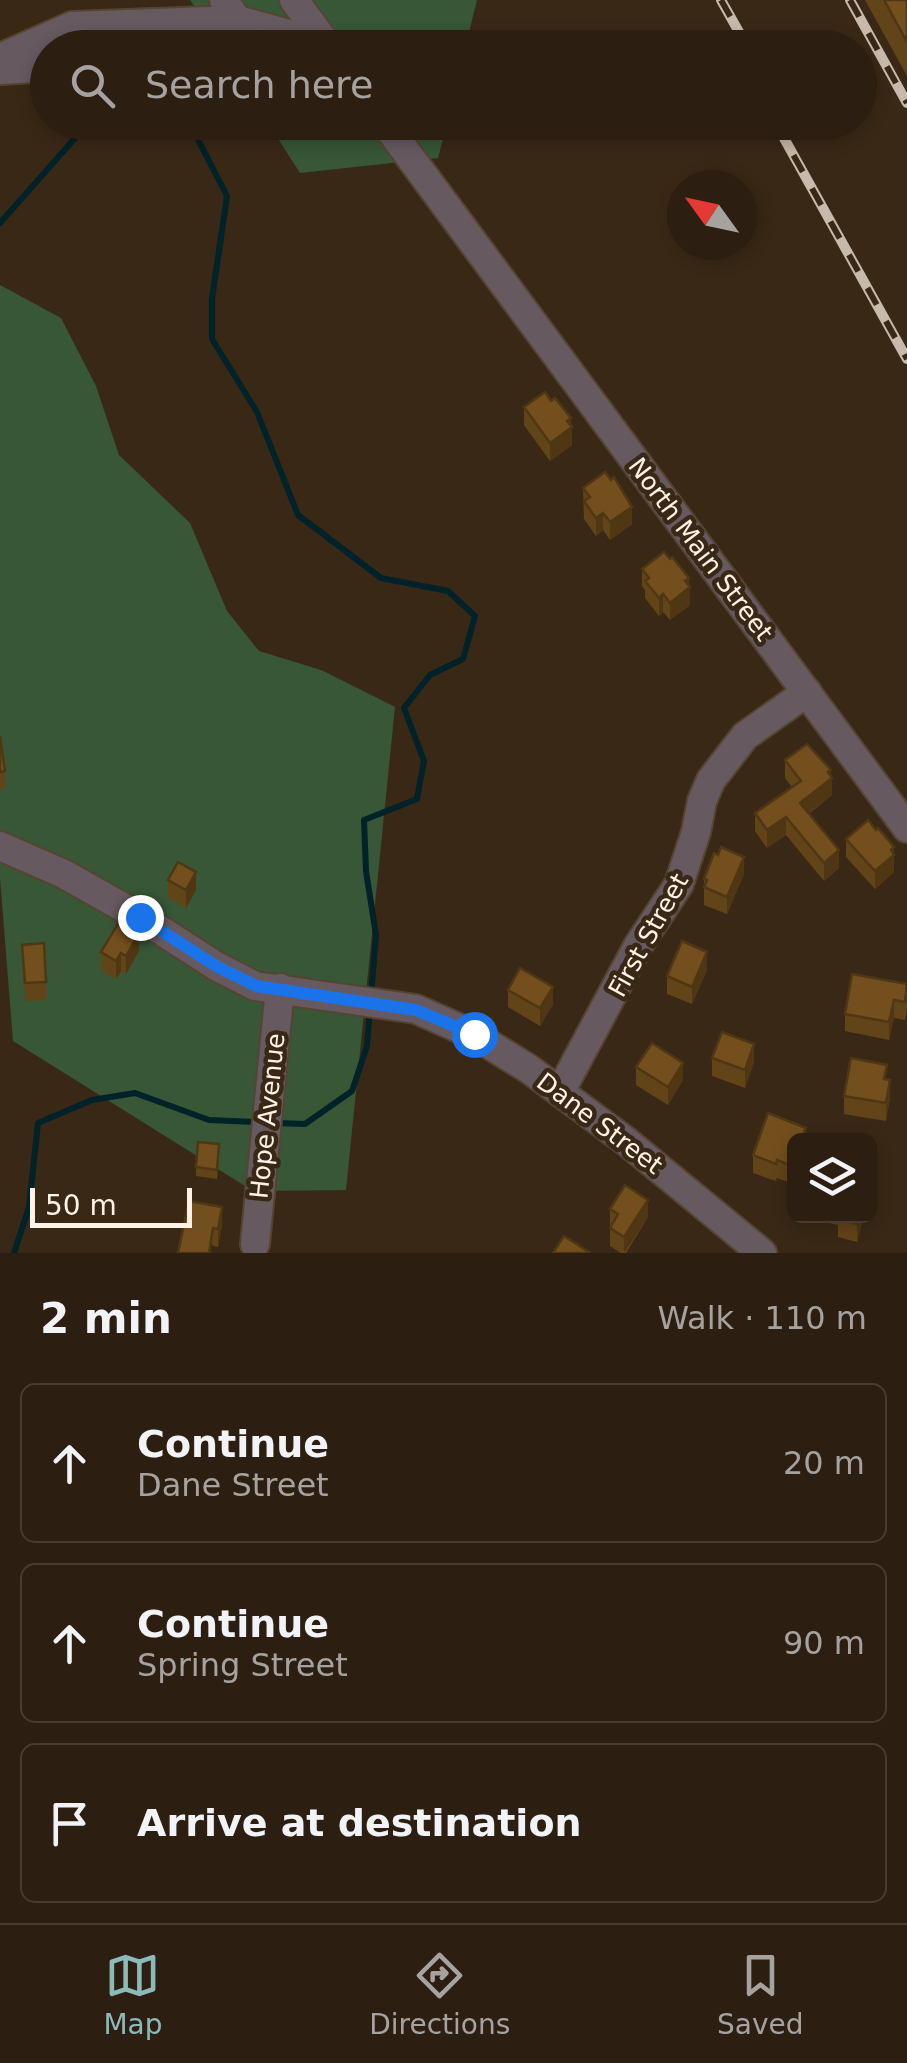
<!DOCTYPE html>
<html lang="en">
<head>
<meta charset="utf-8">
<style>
  :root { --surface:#2c1e10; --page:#382b1e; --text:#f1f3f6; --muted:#a6a29f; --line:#483c30; --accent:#8bbbb9 }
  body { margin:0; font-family:"DejaVu Sans",sans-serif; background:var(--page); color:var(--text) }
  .controls { position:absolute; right:30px; bottom:30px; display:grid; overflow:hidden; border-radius:15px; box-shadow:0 5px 15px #0003 }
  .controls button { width:90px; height:90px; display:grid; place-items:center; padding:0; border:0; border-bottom:2px solid var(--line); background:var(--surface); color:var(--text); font:50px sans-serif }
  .compass { position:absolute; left:667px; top:170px; width:90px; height:90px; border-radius:50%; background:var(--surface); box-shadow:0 5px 15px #0003; rotate:303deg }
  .scale { position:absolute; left:30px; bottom:25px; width:162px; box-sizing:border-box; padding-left:10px; border:5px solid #fff3e7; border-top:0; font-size:28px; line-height:35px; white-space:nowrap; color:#fff3e7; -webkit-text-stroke:8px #3a2816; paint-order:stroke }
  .stop { position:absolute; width:30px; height:30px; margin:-22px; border:8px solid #1a73e8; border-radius:50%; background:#fff }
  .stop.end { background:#1a73e8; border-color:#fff; box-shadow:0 2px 10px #0008 }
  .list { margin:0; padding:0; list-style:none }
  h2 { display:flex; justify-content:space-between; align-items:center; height:130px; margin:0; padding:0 40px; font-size:42px }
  h2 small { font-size:32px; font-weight:400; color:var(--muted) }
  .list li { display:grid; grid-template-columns:65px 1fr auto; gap:30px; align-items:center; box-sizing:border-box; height:160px; margin:0 20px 20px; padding:0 20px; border:2px solid var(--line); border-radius:15px }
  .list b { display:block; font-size:38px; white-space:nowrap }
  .list p { margin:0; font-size:32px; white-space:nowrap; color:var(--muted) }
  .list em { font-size:32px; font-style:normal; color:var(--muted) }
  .icon { flex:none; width:55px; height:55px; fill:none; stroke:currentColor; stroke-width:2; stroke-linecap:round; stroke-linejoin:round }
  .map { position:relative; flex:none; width:907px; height:1253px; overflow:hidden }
  .search { position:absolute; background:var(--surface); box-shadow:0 5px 15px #0003; left:30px; right:30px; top:30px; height:110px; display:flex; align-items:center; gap:25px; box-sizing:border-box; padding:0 35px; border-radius:55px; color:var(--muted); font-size:38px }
  .sheet { height:670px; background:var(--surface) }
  nav { display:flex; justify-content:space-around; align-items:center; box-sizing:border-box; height:140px; border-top:2px solid var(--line); background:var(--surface); font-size:28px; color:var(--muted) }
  nav a { display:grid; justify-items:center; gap:5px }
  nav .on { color:var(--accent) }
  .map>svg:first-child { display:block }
</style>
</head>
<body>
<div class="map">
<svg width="907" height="1253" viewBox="0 0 907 1253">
  <rect width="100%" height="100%" fill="#3a2816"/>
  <!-- green -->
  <g fill="#375736">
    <polygon points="190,0 477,0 465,48 221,47"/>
    <polygon points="268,123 447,123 438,158 300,173"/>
    <polygon points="0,285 61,318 96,386 119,455 190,523 227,611 259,651 321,670 395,707 346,1190 253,1191 13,1041 0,878"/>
  </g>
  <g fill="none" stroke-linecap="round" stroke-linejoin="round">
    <!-- stream -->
    <g stroke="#002229" stroke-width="6">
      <polyline points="189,122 227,196 212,299 212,339 257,412 298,515 381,578 448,591 475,616 463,659 430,675 404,708 424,761 417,799 364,820 366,871 376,935 371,995"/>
      <polyline points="0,223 84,128 96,122"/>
      <polyline points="276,1123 305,1124 352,1091 367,1046 370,1008"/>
      <polyline points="14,1253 29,1207 38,1123 92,1100 135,1093 209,1120 258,1122"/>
    </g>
    <!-- minor casing -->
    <g stroke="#564433" stroke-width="32">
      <g id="minor">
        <polyline points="224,0 237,20 326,44"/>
        <polyline points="294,0 328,46"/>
        <polyline points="239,48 285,33"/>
        <polyline points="0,58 72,26 237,20"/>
        <polyline points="0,70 48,67"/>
        <polyline points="384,122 907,828"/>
        <polyline points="0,846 64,874 140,917 216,966 255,986 416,1009 474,1035 529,1069 627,1142 762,1253"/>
        <polyline points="560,1092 638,946 679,884 696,832 702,801 711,780 745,736 807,692"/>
        <polyline points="255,1244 280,988"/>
      </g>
    </g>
    <!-- minor -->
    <use href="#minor" stroke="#665a60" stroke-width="28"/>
    <!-- rail casing -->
    <g stroke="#c7b9ab" stroke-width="10">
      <g id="rail">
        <polyline points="721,0 748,48"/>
        <polyline points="850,0 907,103"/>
        <polyline points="775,122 907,359"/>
      </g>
    </g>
    <!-- rail -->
    <use href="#rail" stroke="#3a2816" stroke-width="6" stroke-dasharray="19" stroke-linecap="butt"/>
  </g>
  <!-- wall -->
  <g fill="#624419">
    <polygon points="865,0 907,0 907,76"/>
    <polygon points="524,407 571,425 572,445 550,461 524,425"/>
    <polygon points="583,488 632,524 610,540 603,530 596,536 584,519"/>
    <polygon points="642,569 689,586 690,605 670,620 663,612 659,616 645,598 645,590 642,586"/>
    <polygon points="0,736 5,771 5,789 0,790"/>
    <polygon points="785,760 831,776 832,795 809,814 839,868 824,881 786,835 767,848 755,831 755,813 792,787 785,778"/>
    <polygon points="846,839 894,847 894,872 875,889 846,857"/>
    <polygon points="744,874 727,914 704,905 704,879"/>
    <polygon points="168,880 196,890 186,908 168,898"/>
    <polygon points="22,945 46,982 46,1000 25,1001"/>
    <polygon points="139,951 126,974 121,971 116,979 101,970 101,952"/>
    <polygon points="707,970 692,1004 667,994 667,976"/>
    <polygon points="907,984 907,1008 905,1020 894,1018 889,1040 845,1031 845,1014"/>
    <polygon points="508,990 553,1004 540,1026 508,1007"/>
    <polygon points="712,1058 754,1062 745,1088 712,1076"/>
    <polygon points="636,1067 683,1080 668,1105 636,1085"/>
    <polygon points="887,1079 890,1098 886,1121 844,1114 844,1096"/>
    <polygon points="806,1140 792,1183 777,1178 776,1181 753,1173 753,1155"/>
    <polygon points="219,1153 217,1179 196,1176 196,1167"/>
    <polygon points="189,1201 222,1225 218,1247 213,1246"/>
    <polygon points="610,1209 648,1217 626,1253 621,1253 610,1246"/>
    <polygon points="820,1216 864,1216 857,1242 838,1237 838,1225 820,1221"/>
  </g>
  <!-- shaded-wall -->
  <g fill="#503714">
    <polygon points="571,418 572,445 550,461 550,443"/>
    <polygon points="632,507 632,524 610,540 610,522"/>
    <polygon points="603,513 603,530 596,536 596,518"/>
    <polygon points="689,578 690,605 670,620 670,603"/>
    <polygon points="663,594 663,612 659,616 659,598"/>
    <polygon points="831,770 832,795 800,820 800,803"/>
    <polygon points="786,817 786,835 767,848 767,830"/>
    <polygon points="894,847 894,872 875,889 875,871"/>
    <polygon points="839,850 839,868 824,881 824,863"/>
    <polygon points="744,857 744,874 727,914 727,897"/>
    <polygon points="196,872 196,890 186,908 186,890"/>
    <polygon points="139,933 139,951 126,974 126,956"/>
    <polygon points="707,952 707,970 692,1004 692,987"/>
    <polygon points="121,953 121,971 116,979 116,961"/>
    <polygon points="553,987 553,1004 540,1026 540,1008"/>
    <polygon points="894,1000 894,1018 889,1040 889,1022"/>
    <polygon points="754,1044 754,1062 745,1088 745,1070"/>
    <polygon points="683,1063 683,1080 668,1105 668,1087"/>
    <polygon points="890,1080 890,1098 886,1121 886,1103"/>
    <polygon points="794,1158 794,1176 792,1183 792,1166"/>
    <polygon points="648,1200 648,1217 624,1253 624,1237"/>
    <polygon points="222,1207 222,1225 218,1247 218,1229"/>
    <polygon points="860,1216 864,1216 857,1242 857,1224"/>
  </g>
  <!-- building -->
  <g fill="#724f1d" stroke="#503714" stroke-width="2.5">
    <polygon points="884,0 907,0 907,42"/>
    <polygon points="545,392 551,401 555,398 571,418 567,421 572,427 550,443 524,407"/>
    <polygon points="605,472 611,480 614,477 632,507 610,522 603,513 596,518 584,501 590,497 583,488"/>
    <polygon points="664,552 670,559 672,557 689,578 685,581 690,587 670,603 663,594 659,598 645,581 649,578 642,569"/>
    <polygon points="0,736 5,771 0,772"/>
    <polygon points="807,744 831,770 828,772 832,778 800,803 839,850 824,863 786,817 767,830 755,813 801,781 785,760"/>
    <polygon points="868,820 876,830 878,828 894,847 891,850 894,855 875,871 846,839"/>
    <polygon points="721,847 744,857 727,897 704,887 707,880 704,879 714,853 718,855"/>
    <polygon points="178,862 196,872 186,890 168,880"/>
    <polygon points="119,922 139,933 126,956 121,953 116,961 101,952"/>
    <polygon points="682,941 707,952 692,987 667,976"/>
    <polygon points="44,943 46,982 25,983 22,945"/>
    <polygon points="520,968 553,987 540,1008 508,990"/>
    <polygon points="852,974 907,984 905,1002 894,1000 889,1022 845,1014"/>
    <polygon points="722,1032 754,1044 745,1070 712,1058"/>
    <polygon points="652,1043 683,1063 668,1087 636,1067"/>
    <polygon points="851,1058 887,1065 884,1079 890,1080 886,1103 844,1096"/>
    <polygon points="768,1113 806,1128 801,1140 794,1140 794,1158 792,1166 777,1160 776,1164 753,1155"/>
    <polygon points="198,1142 219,1144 217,1170 196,1167"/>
    <polygon points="625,1185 648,1200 624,1237 610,1228 618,1214 610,1209"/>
    <polygon points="189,1201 222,1207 218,1229 213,1228 209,1253 178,1253"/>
    <polygon points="839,1216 860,1216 857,1224 838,1219"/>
    <polygon points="564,1236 589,1252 588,1253 553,1253"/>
  </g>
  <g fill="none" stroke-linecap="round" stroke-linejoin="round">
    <!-- route -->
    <polyline stroke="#1a73e8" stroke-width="12" points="140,917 216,966 256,986 416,1010 474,1034"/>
  </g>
  <g text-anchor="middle" stroke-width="9" stroke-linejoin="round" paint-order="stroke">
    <!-- street labels -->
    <g font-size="25" fill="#fff3e7" stroke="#3a2816">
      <text transform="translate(701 549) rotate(53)" y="9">North Main Street</text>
      <text transform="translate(648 935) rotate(-61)" y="9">First Street</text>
      <text transform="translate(267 1116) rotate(-84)" y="9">Hope Avenue</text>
      <text transform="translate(600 1123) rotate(37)" y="9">Dane Street</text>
    </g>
  </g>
</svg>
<div class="controls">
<button><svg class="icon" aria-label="layers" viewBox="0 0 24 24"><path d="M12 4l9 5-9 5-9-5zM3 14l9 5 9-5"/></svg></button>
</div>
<svg class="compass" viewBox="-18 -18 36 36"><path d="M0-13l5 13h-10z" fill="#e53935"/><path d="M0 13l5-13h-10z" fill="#a6a29f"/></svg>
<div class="scale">50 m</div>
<div class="stop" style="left:474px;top:1034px"></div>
<div class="stop end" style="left:140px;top:917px"></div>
<div class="search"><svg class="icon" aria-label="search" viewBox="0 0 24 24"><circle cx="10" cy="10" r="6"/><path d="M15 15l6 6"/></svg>Search here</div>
</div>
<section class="sheet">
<h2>2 min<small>Walk · 110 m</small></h2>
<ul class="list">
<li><svg class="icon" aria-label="ahead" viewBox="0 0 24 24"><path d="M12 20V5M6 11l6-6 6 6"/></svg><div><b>Continue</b><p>Dane Street</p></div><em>20 m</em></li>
<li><svg class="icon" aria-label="ahead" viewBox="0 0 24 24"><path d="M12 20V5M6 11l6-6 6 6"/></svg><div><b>Continue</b><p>Spring Street</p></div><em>90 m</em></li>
<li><svg class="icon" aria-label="arrive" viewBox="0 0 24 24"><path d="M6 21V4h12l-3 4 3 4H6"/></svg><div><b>Arrive at destination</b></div></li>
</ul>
</section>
<nav>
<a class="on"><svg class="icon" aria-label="map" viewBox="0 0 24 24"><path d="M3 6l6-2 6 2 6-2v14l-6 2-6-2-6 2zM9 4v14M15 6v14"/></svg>Map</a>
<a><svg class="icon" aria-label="directions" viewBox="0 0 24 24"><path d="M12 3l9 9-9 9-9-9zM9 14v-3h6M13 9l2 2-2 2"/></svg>Directions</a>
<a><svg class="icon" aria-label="saved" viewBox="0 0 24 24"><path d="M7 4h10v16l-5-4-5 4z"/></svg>Saved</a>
</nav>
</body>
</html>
